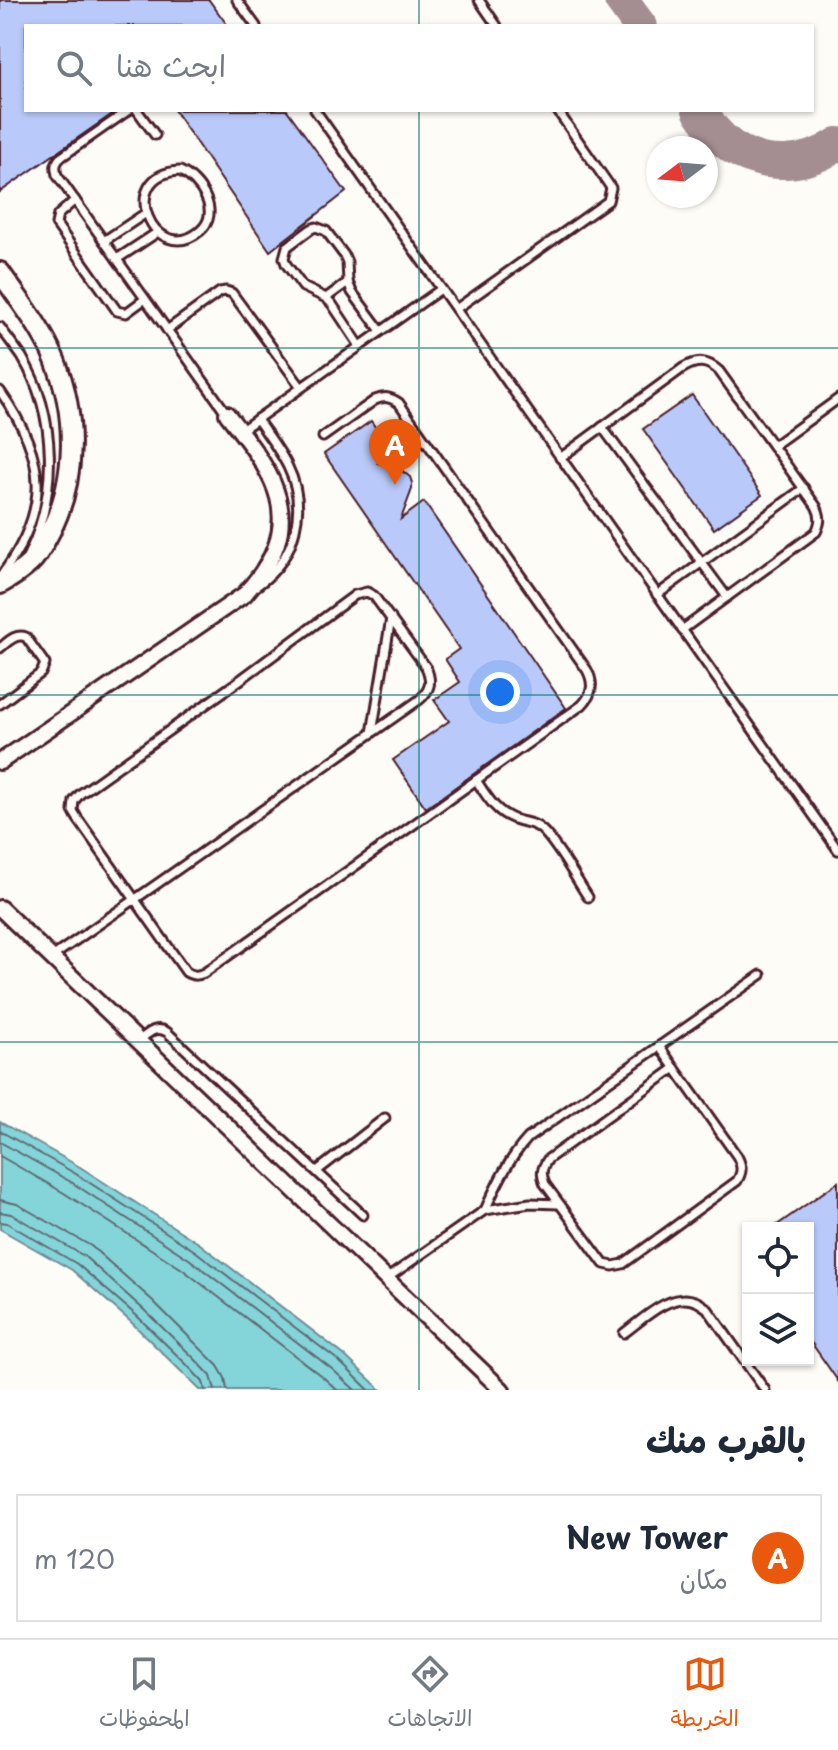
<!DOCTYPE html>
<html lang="ar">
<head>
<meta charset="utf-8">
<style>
  :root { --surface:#fff; --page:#f6f6f7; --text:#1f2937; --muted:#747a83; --line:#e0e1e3; --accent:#ea580c }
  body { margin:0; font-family:"Playpen Sans","Playpen Sans Arabic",sans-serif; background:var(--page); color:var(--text); direction:rtl }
  .controls { position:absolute; right:24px; bottom:24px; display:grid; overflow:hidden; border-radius:0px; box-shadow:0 2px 6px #0004 }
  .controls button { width:72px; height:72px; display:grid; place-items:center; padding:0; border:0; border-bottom:2px solid var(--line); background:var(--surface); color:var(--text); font:40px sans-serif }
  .compass { position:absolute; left:646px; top:136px; width:72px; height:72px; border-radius:50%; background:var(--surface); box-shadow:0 2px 6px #0004; rotate:254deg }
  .you { position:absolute; left:500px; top:692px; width:28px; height:28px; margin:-20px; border:6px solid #fff; border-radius:50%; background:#1a73e8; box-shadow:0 0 0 12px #1a73e833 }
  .badge { display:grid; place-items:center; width:52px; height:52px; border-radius:50%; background:var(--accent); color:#fff; font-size:26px; font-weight:700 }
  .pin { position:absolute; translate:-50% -66px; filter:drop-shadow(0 2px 4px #0008) }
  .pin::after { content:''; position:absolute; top:42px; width:28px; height:24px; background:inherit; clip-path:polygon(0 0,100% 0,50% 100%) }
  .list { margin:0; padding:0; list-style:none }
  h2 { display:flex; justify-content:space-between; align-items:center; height:104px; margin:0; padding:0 32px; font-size:34px }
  h2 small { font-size:26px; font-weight:400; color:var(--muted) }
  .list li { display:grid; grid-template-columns:52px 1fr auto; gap:24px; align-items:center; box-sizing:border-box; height:128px; margin:0 16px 16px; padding:0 16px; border:2px solid var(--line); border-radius:0px }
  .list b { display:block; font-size:30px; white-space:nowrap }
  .list p { margin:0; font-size:26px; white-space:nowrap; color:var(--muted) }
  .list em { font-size:26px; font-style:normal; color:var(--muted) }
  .icon { flex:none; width:44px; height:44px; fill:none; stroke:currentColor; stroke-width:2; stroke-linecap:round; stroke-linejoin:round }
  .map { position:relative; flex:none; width:838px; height:1390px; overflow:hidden; direction:ltr }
  .search { position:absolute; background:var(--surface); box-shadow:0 2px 6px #0004; left:24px; right:24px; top:24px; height:88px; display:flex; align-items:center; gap:20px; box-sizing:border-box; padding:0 28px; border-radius:0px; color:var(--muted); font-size:30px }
  .sheet { height:248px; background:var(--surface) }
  nav { display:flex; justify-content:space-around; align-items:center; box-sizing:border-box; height:112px; border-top:2px solid var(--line); background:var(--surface); font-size:22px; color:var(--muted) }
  nav a { display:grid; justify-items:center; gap:4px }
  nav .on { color:var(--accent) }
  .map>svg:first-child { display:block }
</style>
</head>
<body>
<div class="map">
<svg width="838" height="1390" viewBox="0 0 838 1390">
  <rect width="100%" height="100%" fill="#fdfcf7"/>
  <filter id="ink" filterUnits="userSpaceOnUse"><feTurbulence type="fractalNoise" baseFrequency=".0125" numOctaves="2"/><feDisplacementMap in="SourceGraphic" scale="16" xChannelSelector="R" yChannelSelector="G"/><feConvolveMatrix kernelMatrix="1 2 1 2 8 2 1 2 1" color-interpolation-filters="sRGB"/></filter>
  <g filter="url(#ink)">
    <!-- water -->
    <polygon fill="#84d5da" stroke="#6d8c94" stroke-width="2" points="0,1122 80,1167 200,1244 344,1355 381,1390 200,1390 131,1322 72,1270 0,1229"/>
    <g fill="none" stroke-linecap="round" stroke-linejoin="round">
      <!-- shore -->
      <g stroke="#616871" stroke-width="2">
        <polyline points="0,1131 76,1174 195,1251 339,1361 369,1390"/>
        <polyline points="0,1142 71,1182 189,1259 332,1369 355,1390"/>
        <polyline points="0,1156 64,1193 182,1269 324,1378 337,1390"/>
        <polyline points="0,1200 17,1204 91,1246 152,1300 218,1366 225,1378 227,1390"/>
        <polyline points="0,1212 11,1214 84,1256 143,1309 193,1357 211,1376 215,1390"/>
        <polyline points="0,1222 7,1223 77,1264 137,1316 186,1364 203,1382 205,1390"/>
      </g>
      <!-- taxiway -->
      <g stroke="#a48e91" stroke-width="34">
        <polyline points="621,0 640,26"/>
        <path d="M 699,110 C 709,124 718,137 732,147 C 765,169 806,166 838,144"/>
      </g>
    </g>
    <!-- building -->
    <g fill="#b9cafa" stroke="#4a1f2b" stroke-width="2">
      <polygon points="0,0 209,0 228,26 26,26 26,110 118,110 0,192"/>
      <polygon points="174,110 287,110 346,192 270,251"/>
      <polygon points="692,395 762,495 714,529 643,429"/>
      <polygon points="371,421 393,453 378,463 401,470 410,477 412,483 412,489 401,519 424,502 566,708 426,808 393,760 449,721 434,700 460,682 445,659 459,649 324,454"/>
      <polygon points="838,1182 838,1381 808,1338 808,1228 773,1228"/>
    </g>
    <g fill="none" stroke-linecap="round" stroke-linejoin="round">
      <!-- service casing -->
      <g stroke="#4a1f2b" stroke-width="13">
        <g id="service">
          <polyline points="237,0 256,26"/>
          <polyline points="479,0 497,26"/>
          <path d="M 129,110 L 60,158 C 55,164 55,167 57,175 L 227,414"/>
          <polyline points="137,110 155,135"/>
          <polyline points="315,110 838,850"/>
          <path d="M 180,171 C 200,180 222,213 200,231 C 154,269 114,174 180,171 Z"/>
          <polyline points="75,200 58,215 56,224 115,308 117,311 126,313 145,299"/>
          <polyline points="104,241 146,213"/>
          <polyline points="117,259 158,232"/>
          <polyline points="326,298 348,282"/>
          <polyline points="456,309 608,201 611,188 607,182 557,110"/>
          <path d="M 0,327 C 7,337 15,347 22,357 C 57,416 58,494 28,555"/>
          <polyline points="167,330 220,292 226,291 232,293 301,387"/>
          <polyline points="360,346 332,304 326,298 303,287 286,264 284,258 287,247 311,229 316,227 326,231 344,255 347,262 348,282 352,292 381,331"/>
          <path d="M 0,391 C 48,459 51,510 0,577"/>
          <path d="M 257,419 C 267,434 280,450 288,467 C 308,508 296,558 258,585"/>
          <polyline points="602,427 727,597"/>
          <polyline points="240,431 441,289"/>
          <polyline points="773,446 838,399"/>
          <path d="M 560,458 L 683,368 C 697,360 707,360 719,371 L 816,506 C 821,516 821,522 816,532 L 682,630"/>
          <polyline points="657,595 804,488"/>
          <path d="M 0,648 C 8,642 15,633 26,637 L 45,664 L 41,673 L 0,704"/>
          <polyline points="372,733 391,618"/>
          <path d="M 476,780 C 486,795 495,812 514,819 C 524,823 534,822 542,830 C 557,844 576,879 588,897"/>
          <path d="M 52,957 L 167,877 L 419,700 C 431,690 432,681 426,667 L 374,596 L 367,592 L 355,595 L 240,680 L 80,794 L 74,801 L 73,811 L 78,819 L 186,972 C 193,976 197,976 204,973 L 582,705 C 593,694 594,683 587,670 L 399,403 C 390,397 385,396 375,400 L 323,437"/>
          <path d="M 138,1041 C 148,1034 155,1025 167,1032 L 363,1215"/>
          <path d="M 659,1046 L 737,1156 C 742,1166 743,1171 737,1181 L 623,1264 L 613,1266 L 604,1264 L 545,1184 C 541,1174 541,1169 548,1159 L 675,1068"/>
          <polyline points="317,1171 385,1118"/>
          <path d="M 485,1210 C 497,1184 508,1160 528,1138 L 761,975"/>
          <polyline points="386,1279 485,1210 530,1203 559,1204"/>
          <path d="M 624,1333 C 642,1320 671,1291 695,1301 C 699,1302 703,1306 707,1308 L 765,1390"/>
        </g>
      </g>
      <!-- minor casing -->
      <g stroke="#4a1f2b" stroke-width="20">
        <g id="minor">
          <path d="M 0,762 L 245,594 C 251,586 259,578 264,569 C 305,509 263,461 227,414"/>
          <polyline points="0,908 502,1390"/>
        </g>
      </g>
      <!-- tertiary casing -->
      <g stroke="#4a1f2b" stroke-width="24">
        <path id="tertiary" d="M 0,272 C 19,300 42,328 55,360 C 77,415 77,480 50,532 C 44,543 39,555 30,563 C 21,572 11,578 0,584"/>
      </g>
      <!-- service -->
      <use href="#service" stroke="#fdfcf7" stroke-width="7"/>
      <!-- minor -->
      <use href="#minor" stroke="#fdfcf7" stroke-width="14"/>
      <!-- tertiary -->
      <use href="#tertiary" stroke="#fdfcf7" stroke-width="18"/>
    </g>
  </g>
  <!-- grid -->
  <path fill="none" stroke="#0f766e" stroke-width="2" stroke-opacity="0.55" d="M 419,0 L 419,26M 419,110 L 419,1390M 0,348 L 838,348M 0,695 L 838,695M 0,1042 L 838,1042"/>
</svg>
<div class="controls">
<button><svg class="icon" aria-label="locate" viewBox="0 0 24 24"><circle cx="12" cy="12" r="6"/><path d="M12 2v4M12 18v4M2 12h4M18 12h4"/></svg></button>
<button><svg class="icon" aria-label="layers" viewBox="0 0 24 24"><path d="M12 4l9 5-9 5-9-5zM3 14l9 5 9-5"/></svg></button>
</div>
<svg class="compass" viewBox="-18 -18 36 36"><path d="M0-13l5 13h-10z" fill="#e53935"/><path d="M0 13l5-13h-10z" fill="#747a83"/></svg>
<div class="you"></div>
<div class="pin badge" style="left:395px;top:485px">A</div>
<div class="search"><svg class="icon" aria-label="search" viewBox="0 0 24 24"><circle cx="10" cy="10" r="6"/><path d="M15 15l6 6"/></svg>ابحث هنا</div>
</div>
<section class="sheet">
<h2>بالقرب منك<small></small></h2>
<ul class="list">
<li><span class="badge">A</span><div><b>New Tower</b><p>مكان</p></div><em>120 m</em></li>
</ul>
</section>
<nav>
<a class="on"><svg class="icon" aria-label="map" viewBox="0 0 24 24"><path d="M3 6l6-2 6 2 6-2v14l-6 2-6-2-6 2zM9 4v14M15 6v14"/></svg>الخريطة</a>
<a><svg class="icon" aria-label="directions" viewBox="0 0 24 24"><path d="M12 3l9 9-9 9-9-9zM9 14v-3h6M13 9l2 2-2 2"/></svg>الاتجاهات</a>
<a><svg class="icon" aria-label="saved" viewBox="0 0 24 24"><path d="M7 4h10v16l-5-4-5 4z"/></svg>المحفوظات</a>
</nav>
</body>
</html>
